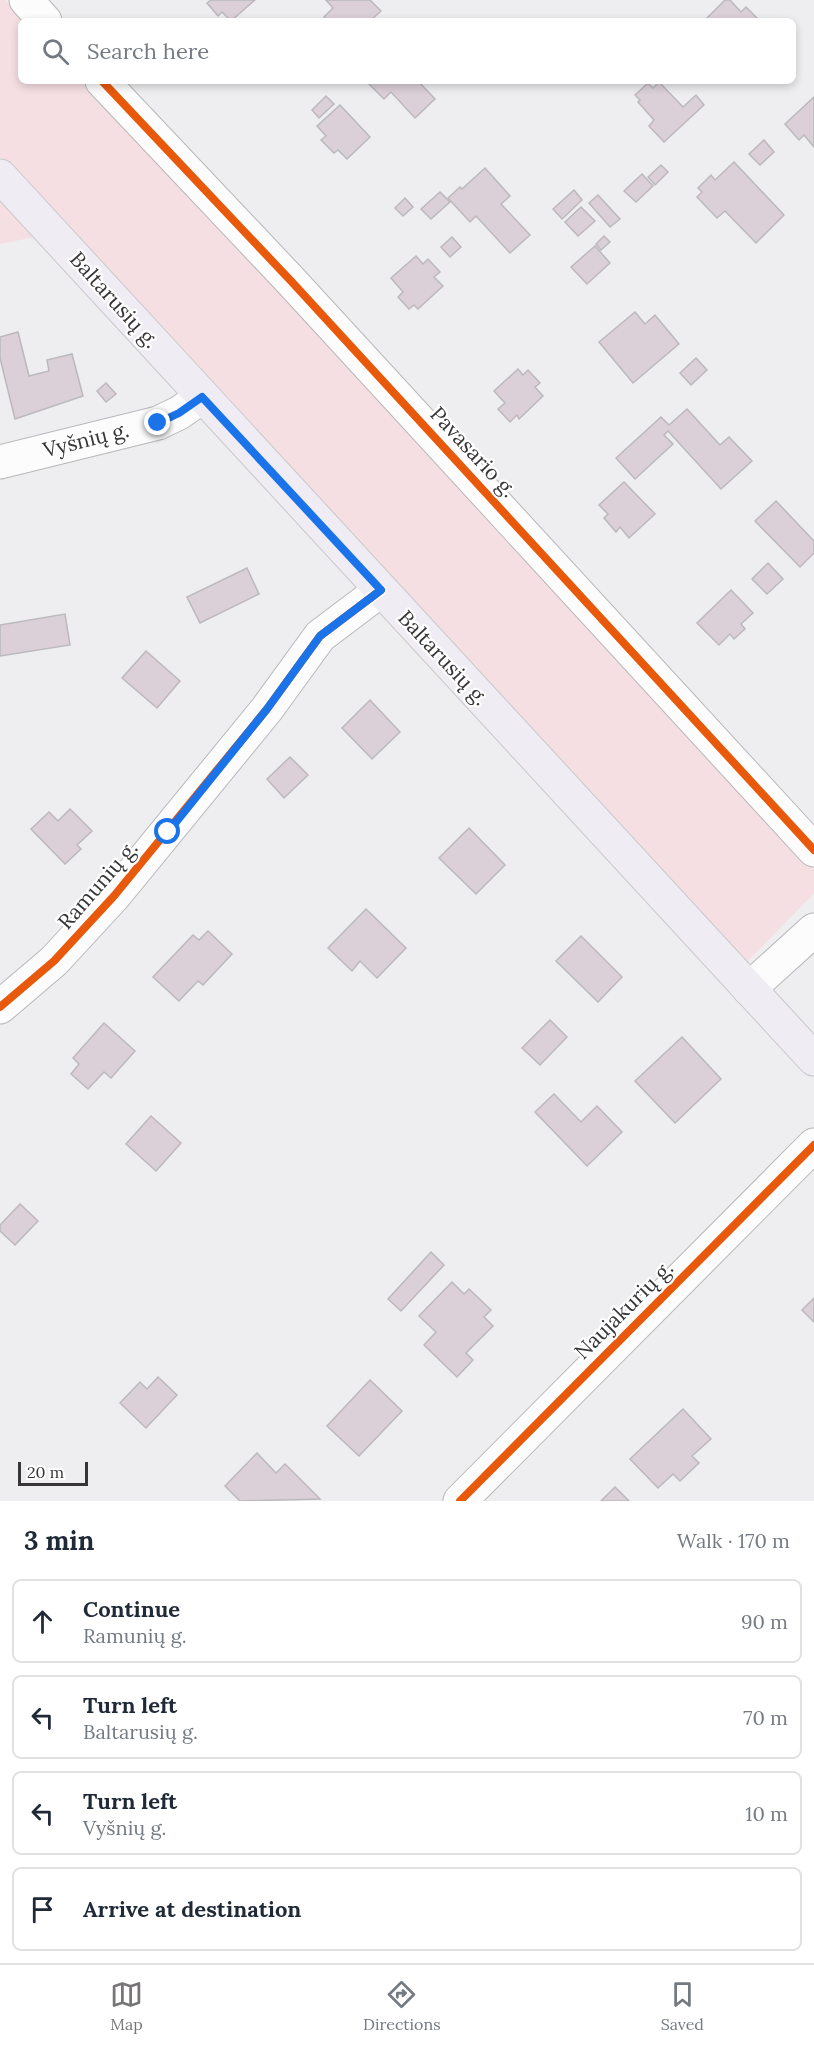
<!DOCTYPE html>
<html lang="en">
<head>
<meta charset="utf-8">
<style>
  :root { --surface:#fff; --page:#f6f6f7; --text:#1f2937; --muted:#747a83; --line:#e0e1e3; --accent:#777577 }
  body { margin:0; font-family:Lora,serif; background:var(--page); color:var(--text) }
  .scale { position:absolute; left:18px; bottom:15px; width:70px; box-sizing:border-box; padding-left:6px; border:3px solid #373537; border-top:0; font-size:16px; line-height:21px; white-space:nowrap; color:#373537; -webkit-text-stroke:4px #fff; paint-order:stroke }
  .stop { position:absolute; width:18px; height:18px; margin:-14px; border:4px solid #1a73e8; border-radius:50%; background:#fff }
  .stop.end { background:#1a73e8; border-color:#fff; box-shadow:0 2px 6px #0008 }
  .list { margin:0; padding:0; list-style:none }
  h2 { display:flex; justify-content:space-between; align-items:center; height:78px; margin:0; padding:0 24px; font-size:26px }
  h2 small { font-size:20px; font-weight:400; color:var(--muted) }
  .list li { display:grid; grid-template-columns:39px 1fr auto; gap:18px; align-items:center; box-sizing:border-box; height:84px; margin:0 12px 12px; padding:0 12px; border:2px solid var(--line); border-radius:9px }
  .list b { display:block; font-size:22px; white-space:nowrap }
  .list p { margin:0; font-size:20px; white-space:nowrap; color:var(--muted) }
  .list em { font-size:20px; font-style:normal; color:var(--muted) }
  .icon { flex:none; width:33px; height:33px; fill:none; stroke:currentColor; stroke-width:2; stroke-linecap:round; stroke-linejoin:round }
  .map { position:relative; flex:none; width:814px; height:1501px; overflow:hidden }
  .search { position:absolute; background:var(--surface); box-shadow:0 3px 9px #0003; left:18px; right:18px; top:18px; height:66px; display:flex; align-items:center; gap:15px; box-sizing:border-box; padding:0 21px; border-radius:9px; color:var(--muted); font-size:22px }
  .sheet { height:462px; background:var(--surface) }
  nav { display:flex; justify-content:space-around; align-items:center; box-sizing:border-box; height:84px; border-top:2px solid var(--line); background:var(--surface); font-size:16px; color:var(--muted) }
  nav a { display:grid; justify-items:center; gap:3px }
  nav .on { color:var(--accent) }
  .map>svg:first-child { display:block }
</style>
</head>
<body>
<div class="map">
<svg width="814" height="1501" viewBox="0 0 814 1501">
  <rect width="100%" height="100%" fill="#eeedef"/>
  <!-- green -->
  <g fill="#f6dfe3">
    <polygon points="0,0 5,0 27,21 21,21 21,81 83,81 814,868 814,893 744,965 0,157"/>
    <polygon points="0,200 35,237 0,244"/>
  </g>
  <!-- building -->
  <g fill="#dbd0d7" stroke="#bbb9bb" stroke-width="1.5">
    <polygon points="211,0 255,0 231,21 222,12 218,16 207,3"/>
    <polygon points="326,0 370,0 381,11 370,21 328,21 324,17 333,8"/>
    <polygon points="725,0 730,0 741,12 746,7 760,21 704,21"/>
    <polygon points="366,81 418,81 435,99 415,118 391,92 384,99"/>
    <polygon points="659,82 683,107 696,95 704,105 664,142 649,126 654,120 638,102 640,100 635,95 648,83 653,88"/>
    <polygon points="326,96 334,104 319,118 312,110"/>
    <polygon points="814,97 814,147 804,135 799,140 785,124"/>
    <polygon points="340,105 370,137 347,159 338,150 334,153 321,140 326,136 317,126"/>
    <polygon points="764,140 774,152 760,165 749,154"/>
    <polygon points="734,162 784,215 756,243 725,211 717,218 697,197 702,192 698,188 711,175 715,180"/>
    <polygon points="661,165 668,172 655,185 648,177"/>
    <polygon points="485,168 510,196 501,204 530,235 510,253 476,216 470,222 448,198 460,187 462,189"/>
    <polygon points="642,174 653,186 636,202 624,191"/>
    <polygon points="574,190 582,200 562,219 553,209"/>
    <polygon points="440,192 450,202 431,219 421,209"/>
    <polygon points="598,195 620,219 610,227 589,203"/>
    <polygon points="405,198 413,207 403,216 395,208"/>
    <polygon points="581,207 595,221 578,236 565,222"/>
    <polygon points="604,236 610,242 601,250 596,244"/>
    <polygon points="452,237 461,247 450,257 441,247"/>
    <polygon points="595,246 610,263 587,284 571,267"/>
    <polygon points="416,256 423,264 428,259 440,272 434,277 443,286 418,309 414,305 409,309 398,297 403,292 391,278"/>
    <polygon points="635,312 645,324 655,315 679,344 633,383 599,342"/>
    <polygon points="18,332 29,376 49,371 47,360 72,354 83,396 15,419 0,358 0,337"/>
    <polygon points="696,358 707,370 691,385 680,373"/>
    <polygon points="518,369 523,375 528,370 540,383 535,387 543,396 519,419 517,415 510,422 498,409 505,403 494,391"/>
    <polygon points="106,383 116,394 106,402 97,391"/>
    <polygon points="687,409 720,445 729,437 752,461 721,489 668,431 664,435 673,444 635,479 616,458 661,417 669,425"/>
    <polygon points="624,482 655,514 629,538 620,527 616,532 604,518 608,514 599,505"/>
    <polygon points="776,501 814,541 814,553 800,567 755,521"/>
    <polygon points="768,563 783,579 767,594 752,579"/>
    <polygon points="247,568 259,594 200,623 187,597"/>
    <polygon points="731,590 753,613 741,624 745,629 734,639 730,634 719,645 697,623"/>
    <polygon points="65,614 70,645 0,656 0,625"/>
    <polygon points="146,651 180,681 157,708 122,678"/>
    <polygon points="370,700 400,732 372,759 342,728"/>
    <polygon points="290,757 308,775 284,798 267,779"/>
    <polygon points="70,809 92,831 77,845 81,849 65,864 31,829 49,812 58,821"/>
    <polygon points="469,828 505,865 476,894 439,858"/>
    <polygon points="366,909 406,948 377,978 360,961 352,971 328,948"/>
    <polygon points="208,931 232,954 203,985 198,981 179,1001 153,977 193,935 199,940"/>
    <polygon points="581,936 622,977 598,1002 556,961"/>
    <polygon points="550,1020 567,1037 540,1065 522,1048"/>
    <polygon points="104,1023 135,1051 111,1078 104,1072 88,1089 71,1074 79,1064 73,1058"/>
    <polygon points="682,1037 721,1079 675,1123 635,1081"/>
    <polygon points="554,1094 581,1122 597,1106 622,1132 587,1166 535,1112"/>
    <polygon points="151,1116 181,1143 156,1171 126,1144"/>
    <polygon points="20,1204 38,1221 15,1245 0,1231 0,1225"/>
    <polygon points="431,1252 444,1265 401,1311 388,1299"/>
    <polygon points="452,1282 464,1294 469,1289 491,1310 484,1317 493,1326 466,1353 473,1360 457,1377 424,1345 436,1332 419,1316"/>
    <polygon points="814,1298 814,1322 802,1310"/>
    <polygon points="158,1377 177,1395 146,1428 120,1403 140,1382 147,1389"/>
    <polygon points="370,1380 402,1411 359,1456 327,1426"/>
    <polygon points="683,1409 711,1439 692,1456 699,1463 680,1481 673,1474 658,1488 630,1459"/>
    <polygon points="257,1453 276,1473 285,1464 320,1499 240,1501 225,1486"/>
    <polygon points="615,1487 629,1501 601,1501"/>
  </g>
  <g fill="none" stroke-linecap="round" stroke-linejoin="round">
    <!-- minor casing -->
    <g stroke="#b8b7b9" stroke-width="35">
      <g id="minor">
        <polyline points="26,0 45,21"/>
        <polyline points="102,81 291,281 814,850"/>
        <polyline points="0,462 158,423 179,413 202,397"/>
        <polyline points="749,989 814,930"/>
        <polyline points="0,1007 54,961 114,896 267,709 320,636 381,590"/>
        <polyline points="460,1501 814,1145"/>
      </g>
    </g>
    <!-- major casing -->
    <g stroke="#c9c8ca" stroke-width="35">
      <polyline id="major" points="0,176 814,1059"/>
    </g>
    <!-- minor -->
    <use href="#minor" stroke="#fcfcfd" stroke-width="33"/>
    <!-- major -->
    <use href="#major" stroke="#efecf3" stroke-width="33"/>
    <!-- cycleway casing -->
    <g stroke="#fff" stroke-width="11">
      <g id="cycleway">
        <polyline points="102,81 291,281 814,850"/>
        <polyline points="0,1007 54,961 114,896 267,709 320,636 381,590"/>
        <polyline points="460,1501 814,1145"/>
      </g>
    </g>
    <!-- cycleway -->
    <use href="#cycleway" stroke="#e8590c" stroke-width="8"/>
  </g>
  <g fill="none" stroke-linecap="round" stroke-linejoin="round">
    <!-- route -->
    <polyline stroke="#1a73e8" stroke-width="8" points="158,423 179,413 202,397 381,590 320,636 267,709 168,832"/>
  </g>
  <g text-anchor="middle" stroke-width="4.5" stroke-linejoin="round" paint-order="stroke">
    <!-- street labels -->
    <g font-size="21" fill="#373537" stroke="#fff">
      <text transform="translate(114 300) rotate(48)" y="7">Baltarusių g.</text>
      <text transform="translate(86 440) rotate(-14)" y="7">Vyšnių g.</text>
      <text transform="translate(473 452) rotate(47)" y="7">Pavasario g.</text>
      <text transform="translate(443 658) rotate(47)" y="7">Baltarusių g.</text>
      <text transform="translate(98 885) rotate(-49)" y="7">Ramunių g.</text>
      <text transform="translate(624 1310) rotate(-45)" y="7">Naujakurių g.</text>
    </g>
  </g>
</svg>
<div class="scale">20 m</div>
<div class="stop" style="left:168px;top:832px"></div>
<div class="stop end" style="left:158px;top:423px"></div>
<div class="search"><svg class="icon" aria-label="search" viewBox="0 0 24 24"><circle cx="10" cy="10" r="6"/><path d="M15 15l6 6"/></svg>Search here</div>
</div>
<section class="sheet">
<h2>3 min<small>Walk · 170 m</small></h2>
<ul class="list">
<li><svg class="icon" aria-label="ahead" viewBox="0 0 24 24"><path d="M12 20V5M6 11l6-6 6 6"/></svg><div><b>Continue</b><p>Ramunių g.</p></div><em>90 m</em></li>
<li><svg class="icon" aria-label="left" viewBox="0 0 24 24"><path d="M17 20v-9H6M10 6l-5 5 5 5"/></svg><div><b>Turn left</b><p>Baltarusių g.</p></div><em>70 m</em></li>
<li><svg class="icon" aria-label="left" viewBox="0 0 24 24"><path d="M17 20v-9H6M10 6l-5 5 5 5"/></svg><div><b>Turn left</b><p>Vyšnių g.</p></div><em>10 m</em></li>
<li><svg class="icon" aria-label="arrive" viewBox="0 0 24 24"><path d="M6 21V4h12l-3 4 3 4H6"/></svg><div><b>Arrive at destination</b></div></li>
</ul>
</section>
<nav>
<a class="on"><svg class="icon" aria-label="map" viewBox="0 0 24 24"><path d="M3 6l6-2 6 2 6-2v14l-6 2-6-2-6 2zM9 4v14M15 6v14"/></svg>Map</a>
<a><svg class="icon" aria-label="directions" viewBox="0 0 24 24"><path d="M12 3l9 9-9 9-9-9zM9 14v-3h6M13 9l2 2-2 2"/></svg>Directions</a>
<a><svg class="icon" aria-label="saved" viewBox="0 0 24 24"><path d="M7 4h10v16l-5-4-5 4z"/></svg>Saved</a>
</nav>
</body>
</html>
